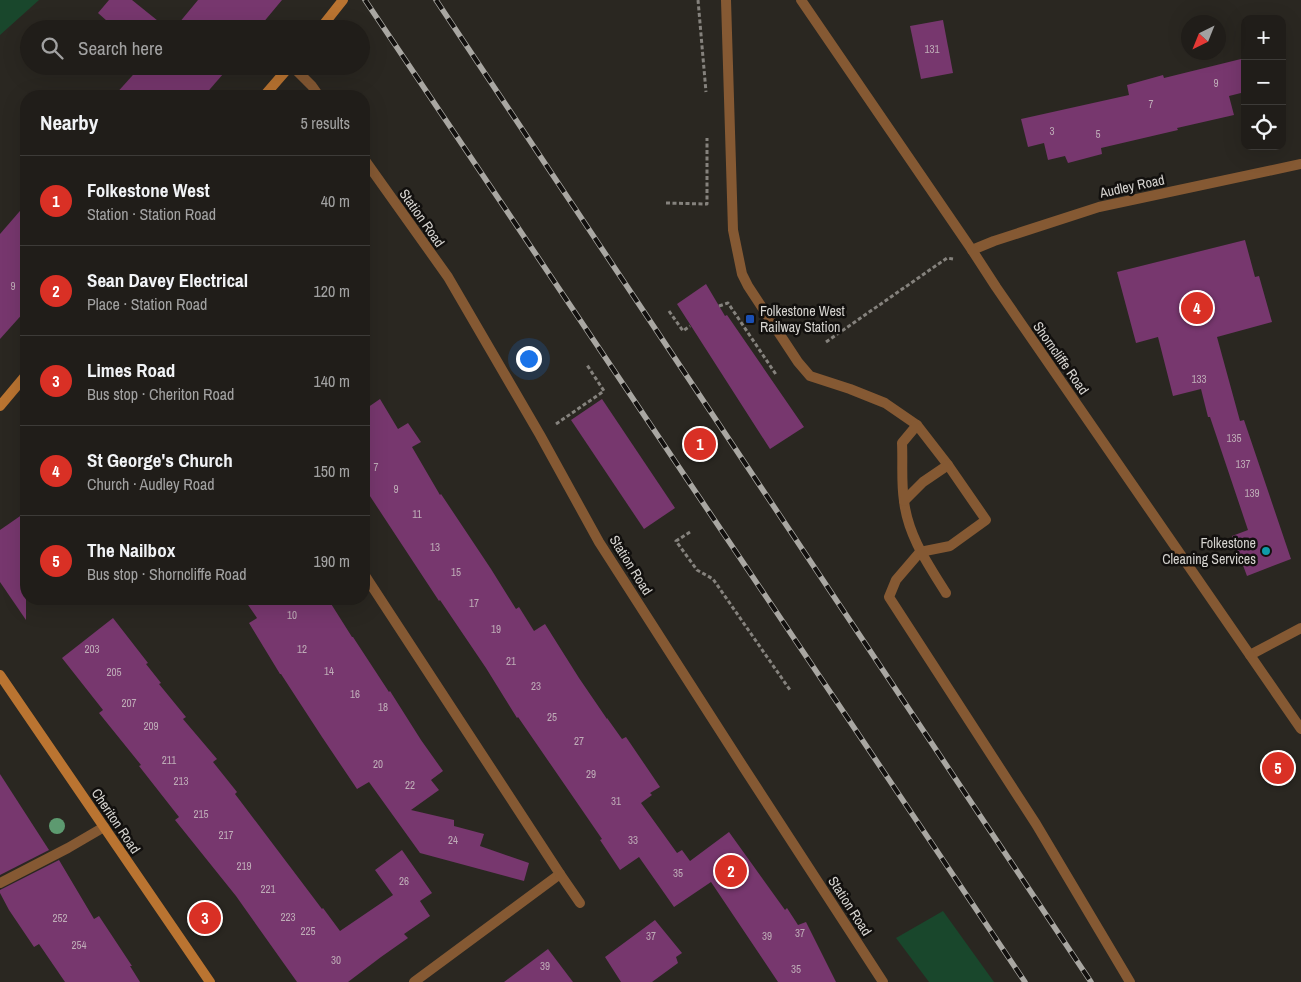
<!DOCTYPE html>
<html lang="en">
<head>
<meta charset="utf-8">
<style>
  :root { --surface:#201d19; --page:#282622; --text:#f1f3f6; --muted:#a2a2a2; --line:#3d3b38; --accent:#d93025 }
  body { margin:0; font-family:"Archivo Narrow",sans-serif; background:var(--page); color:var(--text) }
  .controls { position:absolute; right:15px; top:15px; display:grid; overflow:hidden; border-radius:10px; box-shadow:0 5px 20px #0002 }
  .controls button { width:45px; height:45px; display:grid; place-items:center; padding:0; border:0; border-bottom:1px solid var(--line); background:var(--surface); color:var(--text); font:25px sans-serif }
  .compass { position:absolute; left:1181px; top:15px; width:45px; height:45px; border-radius:50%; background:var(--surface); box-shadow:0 5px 20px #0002; rotate:223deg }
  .you { position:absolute; left:528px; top:358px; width:18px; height:18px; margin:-12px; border:4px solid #fff; border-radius:50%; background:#1a73e8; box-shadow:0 0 0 8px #1a73e833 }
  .badge { display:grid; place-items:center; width:32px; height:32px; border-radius:50%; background:var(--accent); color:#fff; font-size:16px; font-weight:700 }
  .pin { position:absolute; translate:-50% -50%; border:2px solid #fff; box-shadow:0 1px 5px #0006 }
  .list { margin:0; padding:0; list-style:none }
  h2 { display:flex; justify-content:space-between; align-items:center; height:65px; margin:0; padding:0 20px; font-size:21px }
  h2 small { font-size:16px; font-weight:400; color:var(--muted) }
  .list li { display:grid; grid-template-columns:32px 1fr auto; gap:15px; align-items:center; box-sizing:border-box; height:90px; padding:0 20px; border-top:1px solid var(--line) }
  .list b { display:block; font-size:19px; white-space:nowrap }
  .list p { margin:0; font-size:16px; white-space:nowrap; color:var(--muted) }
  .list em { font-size:16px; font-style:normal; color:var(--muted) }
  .icon { flex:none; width:28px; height:28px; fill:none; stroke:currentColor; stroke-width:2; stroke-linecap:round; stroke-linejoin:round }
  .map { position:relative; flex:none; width:1301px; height:982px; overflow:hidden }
  .search { position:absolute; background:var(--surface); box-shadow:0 5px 20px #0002; left:20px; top:20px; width:350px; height:55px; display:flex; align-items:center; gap:12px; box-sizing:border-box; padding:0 18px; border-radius:28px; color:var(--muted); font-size:19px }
  .panel { position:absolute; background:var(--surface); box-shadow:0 5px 20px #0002; left:20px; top:90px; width:350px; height:515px; border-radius:20px }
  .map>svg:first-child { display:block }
</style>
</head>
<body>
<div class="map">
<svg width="1301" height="982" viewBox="0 0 1301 982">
  <rect width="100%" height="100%" fill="#2a2721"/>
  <!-- green -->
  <g fill="#19472c">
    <polygon points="0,0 39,0 0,35"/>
    <polygon points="943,911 994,982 929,982 896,938"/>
  </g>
  <!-- building -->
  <g fill="#77376e">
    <polygon points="109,0 132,0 168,29 116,29 98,13"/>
    <polygon points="198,0 282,0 262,24 264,26 261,29 174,29"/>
    <polygon points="943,20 953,73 921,79 910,26"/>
    <polygon points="1245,58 1245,92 1229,96 1234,115 1177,128 1178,130 1101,148 1102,154 1068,163 1065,156 1048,160 1044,143 1028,147 1021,119 1129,95 1127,85 1163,75 1164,78"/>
    <polygon points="141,66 230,66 204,96 114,96"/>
    <polygon points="26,204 26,310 0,339 0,234"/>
    <polygon points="1245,240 1255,277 1259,276 1272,322 1217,337 1240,421 1244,420 1291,559 1247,576 1232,536 1248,530 1210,417 1208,417 1201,389 1173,396 1158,337 1136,343 1117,272"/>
    <polygon points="706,284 725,316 727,315 804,427 770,449 677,304"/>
    <polygon points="380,399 398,429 408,423 421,442 412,447 440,495 441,494 491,569 516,609 519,607 534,631 545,624 579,678 607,719 607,718 622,739 626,737 660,787 650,793 652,795 641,803 677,853 682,850 690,861 729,832 785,910 787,908 798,925 806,922 836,982 778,982 711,882 674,907 639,857 620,870 600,840 602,839 580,807 518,717 517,718 486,668 440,600 439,601 364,487 364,410"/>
    <polygon points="602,399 675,508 644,529 571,420"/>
    <polygon points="26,512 26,620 0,582 0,530"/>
    <polygon points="244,599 328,599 352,637 353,637 389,692 390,691 421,740 443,771 431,780 439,790 411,810 454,820 454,826 484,834 480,846 529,863 524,881 420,853 369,782 357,789 322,737 281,674 280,674 249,623 257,618"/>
    <polygon points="113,618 148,663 146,664 161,683 159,684 186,717 183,719 217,759 213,762 237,792 235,794 322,909 323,908 340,931 393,895 375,870 402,850 432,893 420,901 430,916 404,934 408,938 381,957 348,982 297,982 236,896 175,820 179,817 139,766 141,765 99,713 103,710 62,658"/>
    <polygon points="0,774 49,850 0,875"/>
    <polygon points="59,860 94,919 99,916 132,966 130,966 140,982 65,982 39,944 34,947 9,910 0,893 0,890"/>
    <polygon points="655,920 682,953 676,957 678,963 652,982 621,982 605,957"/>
    <polygon points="548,949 573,982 504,982"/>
  </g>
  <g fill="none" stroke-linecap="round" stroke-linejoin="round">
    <!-- path -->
    <g stroke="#85827d" stroke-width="3" stroke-dasharray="4 2.5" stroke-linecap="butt">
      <polyline points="698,0 706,92"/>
      <polyline points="666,203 707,204 707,138"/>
      <polyline points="719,306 728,303 777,376"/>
      <polyline points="669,311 683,331 690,326"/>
      <polyline points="826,342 947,258 953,259"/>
      <polyline points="556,424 604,391 587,365"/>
      <polyline points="690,532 676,541 697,570 713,579 790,690"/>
    </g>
    <!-- service -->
    <g stroke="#855933" stroke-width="10">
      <polyline points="726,0 733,230 742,274 748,286 798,362 810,376 850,389 885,403 917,425 948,465 986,520 950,546 920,552 896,580 889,597 1036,824 1130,982"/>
      <path d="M 917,425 L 902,443 C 903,462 901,482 904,501 C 908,536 928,564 946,593"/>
      <polyline points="904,501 923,482 948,465"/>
      <polyline points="1250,655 1301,628"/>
      <polyline points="0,883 68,848 104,827"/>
    </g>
    <!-- minor -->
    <g stroke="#855933" stroke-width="10">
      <polyline points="292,66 312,86 319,96"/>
      <polyline points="364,159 448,277 540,435 599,542 744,768 883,982"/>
      <polyline points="972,250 994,241 1099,207 1301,164"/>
      <polyline points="364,574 560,874 414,982"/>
      <polyline points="560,874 580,903"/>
    </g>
    <!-- tertiary -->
    <polyline stroke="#855933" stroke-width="10" points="801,0 972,250 996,287 1301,729"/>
    <!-- secondary -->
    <g stroke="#ba7431" stroke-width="10">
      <polyline points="320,29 343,0"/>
      <polyline points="264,96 290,66"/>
      <polyline points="0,406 26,375"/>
      <polyline points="0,675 210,982"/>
    </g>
    <!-- rail casing -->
    <g stroke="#a9a7a2" stroke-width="5.5">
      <g id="rail">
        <polyline points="365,0 1025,982"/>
        <polyline points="436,0 1091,982"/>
      </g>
    </g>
    <!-- rail -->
    <use href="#rail" stroke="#12100e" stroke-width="4" stroke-dasharray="11" stroke-linecap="butt"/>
  </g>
  <!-- trees -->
  <circle fill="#5d9a70" cx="57" cy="826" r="8"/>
  <!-- markers -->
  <rect fill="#1a4fb4" stroke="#12100e" stroke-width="2" x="745" y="314" width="10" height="10" rx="2.5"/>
  <circle fill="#0f9aa8" stroke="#12100e" stroke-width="2" cx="1266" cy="551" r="5"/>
  <g text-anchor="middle" stroke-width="5" stroke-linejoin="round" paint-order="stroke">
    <!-- number labels -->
    <g font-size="11" fill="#beacb7">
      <text x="932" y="53">131</text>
      <text x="1216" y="87">9</text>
      <text x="1151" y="108">7</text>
      <text x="1052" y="135">3</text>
      <text x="1098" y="138">5</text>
      <text x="13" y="290">9</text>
      <text x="1199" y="383">133</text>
      <text x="1234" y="442">135</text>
      <text x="1243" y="468">137</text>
      <text x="376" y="471">7</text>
      <text x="396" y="493">9</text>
      <text x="1252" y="497">139</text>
      <text x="417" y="518">11</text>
      <text x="435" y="551">13</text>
      <text x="456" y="576">15</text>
      <text x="474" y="607">17</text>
      <text x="292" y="619">10</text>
      <text x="496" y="633">19</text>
      <text x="92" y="653">203</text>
      <text x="302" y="653">12</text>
      <text x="511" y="665">21</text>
      <text x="329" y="675">14</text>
      <text x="114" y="676">205</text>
      <text x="536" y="690">23</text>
      <text x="355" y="698">16</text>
      <text x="129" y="707">207</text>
      <text x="383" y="711">18</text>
      <text x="552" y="721">25</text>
      <text x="151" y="730">209</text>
      <text x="579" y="745">27</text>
      <text x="169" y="764">211</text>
      <text x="378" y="768">20</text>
      <text x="591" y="778">29</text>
      <text x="181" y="785">213</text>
      <text x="410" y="789">22</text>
      <text x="616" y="805">31</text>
      <text x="201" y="818">215</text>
      <text x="226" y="839">217</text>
      <text x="453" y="844">24</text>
      <text x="633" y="844">33</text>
      <text x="244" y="870">219</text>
      <text x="678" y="877">35</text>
      <text x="404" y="885">26</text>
      <text x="268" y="893">221</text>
      <text x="288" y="921">223</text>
      <text x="60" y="922">252</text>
      <text x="308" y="935">225</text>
      <text x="800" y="937">37</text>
      <text x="651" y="940">37</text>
      <text x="767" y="940">39</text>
      <text x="79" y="949">254</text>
      <text x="336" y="964">30</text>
      <text x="545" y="970">39</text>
      <text x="796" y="973">35</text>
    </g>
    <!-- street labels -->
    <g font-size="14" fill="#d5d3cf" stroke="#12100e">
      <text transform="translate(1132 186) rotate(-12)" y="5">Audley Road</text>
      <text transform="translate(422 218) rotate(55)" y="5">Station Road</text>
      <text transform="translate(1061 358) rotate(55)" y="5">Shorncliffe Road</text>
      <text transform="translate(631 565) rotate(58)" y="5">Station Road</text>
      <text transform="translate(116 821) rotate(56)" y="5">Cheriton Road</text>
      <text transform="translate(850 906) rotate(57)" y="5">Station Road</text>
    </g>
    <!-- poi labels -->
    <g font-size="14" fill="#d5d3cf" stroke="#12100e" text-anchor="start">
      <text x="760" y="316">Folkestone West<tspan x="760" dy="16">Railway Station</tspan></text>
      <text x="1256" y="548" text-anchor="end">Folkestone<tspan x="1256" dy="16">Cleaning Services</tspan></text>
    </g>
  </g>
</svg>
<div class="controls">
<button>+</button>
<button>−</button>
<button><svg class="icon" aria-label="locate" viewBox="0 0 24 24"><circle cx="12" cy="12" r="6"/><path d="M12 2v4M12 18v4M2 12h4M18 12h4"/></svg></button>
</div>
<svg class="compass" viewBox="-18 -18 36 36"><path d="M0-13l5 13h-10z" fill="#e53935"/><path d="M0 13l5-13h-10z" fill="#a2a2a2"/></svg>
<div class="you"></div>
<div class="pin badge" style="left:700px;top:444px">1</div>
<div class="pin badge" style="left:731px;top:871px">2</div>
<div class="pin badge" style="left:205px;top:918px">3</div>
<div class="pin badge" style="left:1197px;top:308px">4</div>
<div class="pin badge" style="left:1278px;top:768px">5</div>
<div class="search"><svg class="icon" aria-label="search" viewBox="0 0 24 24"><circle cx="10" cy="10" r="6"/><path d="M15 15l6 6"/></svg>Search here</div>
<section class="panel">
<h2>Nearby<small>5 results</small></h2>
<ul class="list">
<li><span class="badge">1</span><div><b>Folkestone West</b><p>Station · Station Road</p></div><em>40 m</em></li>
<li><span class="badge">2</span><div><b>Sean Davey Electrical</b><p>Place · Station Road</p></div><em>120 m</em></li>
<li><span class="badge">3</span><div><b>Limes Road</b><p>Bus stop · Cheriton Road</p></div><em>140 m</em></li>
<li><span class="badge">4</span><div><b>St George's Church</b><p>Church · Audley Road</p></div><em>150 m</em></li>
<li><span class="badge">5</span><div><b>The Nailbox</b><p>Bus stop · Shorncliffe Road</p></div><em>190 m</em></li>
</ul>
</section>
</div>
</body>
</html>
